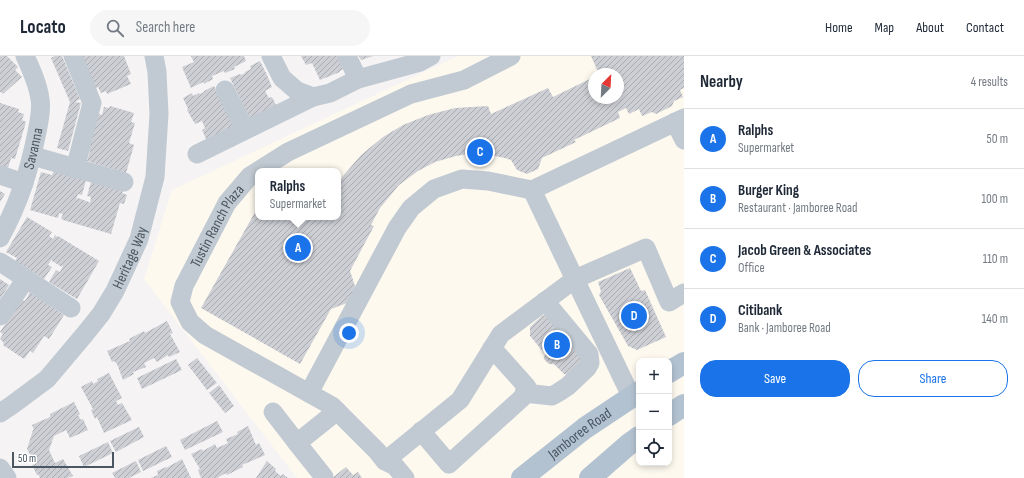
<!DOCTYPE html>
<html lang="en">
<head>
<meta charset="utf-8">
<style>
  :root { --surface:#fff; --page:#f6f6f7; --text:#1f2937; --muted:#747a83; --line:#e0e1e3; --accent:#1a73e8 }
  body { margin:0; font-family:"Sofia Sans Condensed",sans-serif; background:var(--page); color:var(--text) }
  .controls { position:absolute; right:12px; bottom:12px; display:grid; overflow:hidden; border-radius:8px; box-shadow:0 2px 6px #0003 }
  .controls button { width:36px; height:36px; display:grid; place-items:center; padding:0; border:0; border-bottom:1px solid var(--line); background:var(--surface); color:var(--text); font:20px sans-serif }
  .compass { position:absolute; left:588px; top:12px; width:36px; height:36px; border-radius:50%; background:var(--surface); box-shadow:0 2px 6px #0003; rotate:24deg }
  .scale { position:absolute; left:12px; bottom:10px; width:102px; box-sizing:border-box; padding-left:4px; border:2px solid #4a5661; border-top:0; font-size:11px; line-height:14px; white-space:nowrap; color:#4a5661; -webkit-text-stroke:3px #fff; paint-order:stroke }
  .you { position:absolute; left:349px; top:277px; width:14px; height:14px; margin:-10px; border:3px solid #fff; border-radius:50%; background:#1a73e8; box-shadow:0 0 0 6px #1a73e833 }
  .badge { display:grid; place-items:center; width:26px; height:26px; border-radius:50%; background:var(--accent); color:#fff; font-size:13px; font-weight:700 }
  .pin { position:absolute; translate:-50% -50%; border:2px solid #fff; box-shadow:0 1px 4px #0006 }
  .popup { position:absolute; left:255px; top:112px; width:86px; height:52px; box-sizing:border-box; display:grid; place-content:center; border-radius:8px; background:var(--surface); filter:drop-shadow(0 1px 3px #0005); font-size:13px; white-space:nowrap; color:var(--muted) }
  .popup b { font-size:15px; color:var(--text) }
  .popup::after { content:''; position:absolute; left:50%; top:100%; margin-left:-8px; border:8px solid transparent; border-top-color:var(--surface) }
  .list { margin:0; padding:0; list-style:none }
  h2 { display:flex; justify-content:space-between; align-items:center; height:52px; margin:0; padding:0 16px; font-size:17px }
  h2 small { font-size:13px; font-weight:400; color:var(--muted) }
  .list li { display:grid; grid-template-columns:26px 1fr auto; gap:12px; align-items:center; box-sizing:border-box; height:60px; padding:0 16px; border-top:1px solid var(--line) }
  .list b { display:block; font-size:15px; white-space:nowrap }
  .list p { margin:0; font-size:13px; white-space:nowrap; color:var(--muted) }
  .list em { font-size:13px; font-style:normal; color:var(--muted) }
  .actions { display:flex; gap:8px; padding:12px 16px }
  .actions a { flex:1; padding:9px 0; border:1px solid var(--accent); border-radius:16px; text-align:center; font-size:14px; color:var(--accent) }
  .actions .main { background:var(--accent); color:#fff }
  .icon { flex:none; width:22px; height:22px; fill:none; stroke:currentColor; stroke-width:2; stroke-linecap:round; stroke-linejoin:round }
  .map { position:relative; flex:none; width:684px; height:422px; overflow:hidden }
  header { display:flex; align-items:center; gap:24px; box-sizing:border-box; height:56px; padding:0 20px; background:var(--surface); border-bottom:1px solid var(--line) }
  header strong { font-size:19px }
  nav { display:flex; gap:22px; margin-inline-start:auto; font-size:14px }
  .search { width:280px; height:36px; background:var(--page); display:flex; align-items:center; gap:10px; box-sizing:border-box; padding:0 14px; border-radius:22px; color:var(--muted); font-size:15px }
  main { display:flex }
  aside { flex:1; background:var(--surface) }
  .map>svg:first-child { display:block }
</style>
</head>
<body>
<header>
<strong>Locato</strong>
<div class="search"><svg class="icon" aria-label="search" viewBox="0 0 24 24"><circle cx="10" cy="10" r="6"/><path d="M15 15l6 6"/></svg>Search here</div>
<nav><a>Home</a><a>Map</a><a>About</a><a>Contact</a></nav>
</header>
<main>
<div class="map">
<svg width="684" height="422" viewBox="0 0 684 422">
  <defs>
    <pattern id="building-hatch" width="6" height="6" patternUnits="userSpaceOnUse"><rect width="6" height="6" fill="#cdcfd5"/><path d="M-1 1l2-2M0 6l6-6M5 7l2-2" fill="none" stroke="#a8abb0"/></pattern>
  </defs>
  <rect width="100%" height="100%" fill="#f5f3f3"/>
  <!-- commercial -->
  <path fill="#fdf9ef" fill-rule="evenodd" d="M 458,0 L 684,0 L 684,422 L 297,422 L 144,223 L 172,134 ZM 594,18 L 618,18 L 618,42 L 594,42 ZM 258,115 L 338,115 L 338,161 L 258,161 ZM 639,305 L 669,305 L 669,407 L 639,407 Z"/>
  <!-- building -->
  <g fill="url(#building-hatch)">
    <polygon points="0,0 7,0 18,11 15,14 22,21 3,38 1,36 0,36"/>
    <polygon points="55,0 62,0 80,43 75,46 81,47 68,95 57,92 70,46 51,2"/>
    <polygon points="81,0 124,0 131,18 127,20 131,28 107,38 106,35 101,37 98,31 95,33"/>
    <polygon points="191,0 244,0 246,5 234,11 235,13 225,17 224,15 212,20 213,23 204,28 203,26 191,32 182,11 194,6"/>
    <polygon points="301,0 339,0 345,12 340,15 340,16 320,24 312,7 306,9"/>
    <polygon points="359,0 373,0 361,4"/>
    <polygon points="591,0 684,0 684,32 680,34 683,41 674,45 672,50 656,58 652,56 642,60 639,53 629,58 626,52 618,56 620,62 574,84 576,86 542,102 538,113 527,118 517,114 511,104 505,102 485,98 469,98 456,100 435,106 418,115 399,129 380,152 371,169 374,170 350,215 356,233 347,247 331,253 300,308 201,252 258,151 258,161 338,161 338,129 343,120 361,99 383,81 403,69 428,59 455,52 488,50 491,58 548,32 553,41 594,21 594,42 618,42 618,18 599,18"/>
    <polygon points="260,5 266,17 272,31 265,35 269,42 272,41 277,51 250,64 230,22 240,18 241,19 245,17 245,16 251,13 250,10"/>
    <polygon points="214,30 234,72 207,85 202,74 205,72 202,65 195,68 187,54 188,53 183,42 192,37 193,40 199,37 200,38 204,36 204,35"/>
    <polygon points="0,47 19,53 18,56 24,58 22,64 26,66 15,103 11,102 8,112 0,110"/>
    <polygon points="110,50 134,57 131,66 135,67 129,87 134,89 126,117 87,105 90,95 86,94 97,57 102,59 104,51 109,52"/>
    <polygon points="54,115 86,124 82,139 78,138 76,144 78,142 89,146 90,147 91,141 87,140 91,126 123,135 122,137 127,139 124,148 120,147 111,178 63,164 61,162 63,158 59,157 58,162 30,154 41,116 52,119"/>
    <polygon points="0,135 5,138 0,146"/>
    <polygon points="27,161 52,176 49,180 53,183 55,179 57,181 58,180 99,205 77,243 49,226 56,214 60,216 63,210 62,209 62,211 52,205 52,203 48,209 52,211 44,223 15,205 17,202 6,196"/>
    <polygon points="630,212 641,235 645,234 666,281 637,294 628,290 599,239 601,235 598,226"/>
    <polygon points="0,223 9,229 0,243"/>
    <polygon points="30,236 64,259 49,283 44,280 33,297 30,295 24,303 3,289 4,287 0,283 3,278 0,276 21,243 25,245"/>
    <polygon points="543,259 552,261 586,298 574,320 564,318 554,308 549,308 544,303 545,298 530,280 530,271"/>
    <polygon points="167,265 173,277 170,278 180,296 169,301 168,299 157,306 154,302 144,307 146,311 133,316 134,318 123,324 117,308 114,305 112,306 107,295 130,285 129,283 144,275 145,277"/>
    <polygon points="197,302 217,327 207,334 188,309"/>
    <polygon points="176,303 182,314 142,333 137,322"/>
    <polygon points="109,317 122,342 116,345 118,349 122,347 132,364 104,377 97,361 95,363 91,354 93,353 81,331 92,325 93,328 98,325 97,323"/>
    <polygon points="219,329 234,350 225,357 209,337"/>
    <polygon points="74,346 80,358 78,359 81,364 83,363 88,374 70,382 66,374 54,380 49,394 55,407 63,403 73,420 67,422 40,422 38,418 37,419 32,409 35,408 27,393 33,374 34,374 32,369 50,361 50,358"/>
    <polygon points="217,365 223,376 185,394 180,384"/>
    <polygon points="248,370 256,389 259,387 265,399 242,409 243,411 227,419 226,417 217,422 201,422 198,414 200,413 191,398 202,393 203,395 215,388 217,392 228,387 226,383 238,378 237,376"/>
    <polygon points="139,371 144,381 116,396 110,385"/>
    <polygon points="108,386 113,397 84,411 79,400"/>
    <polygon points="166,390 172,401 143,415 138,404"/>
    <polygon points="182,403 191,422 151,422 158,419 157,415 166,411 166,412"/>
    <polygon points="136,405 141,416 129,422 115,422 112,417"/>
    <polygon points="267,405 276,413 275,415 281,420 283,418 288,422 256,422"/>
    <polygon points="346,411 353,419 358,416 362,422 332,422"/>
  </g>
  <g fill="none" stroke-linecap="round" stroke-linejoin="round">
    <!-- minor -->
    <g stroke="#c1cad2" stroke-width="19">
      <polyline points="73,0 92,47 75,113"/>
      <polyline points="271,0 282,22 297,35 313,41 330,37 358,23 420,6 431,0"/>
      <polyline points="347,0 358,23"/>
      <polyline points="225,34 245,74"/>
      <polyline points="675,66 684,84"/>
      <polyline points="197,98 313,41"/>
      <polyline points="33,100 124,126"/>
      <polyline points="0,119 24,127"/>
      <polyline points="532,134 631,340"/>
      <path id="s1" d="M 0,182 C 19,147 29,116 37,76 C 39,66 42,53 40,43 C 38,28 31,13 25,0"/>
      <polyline points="0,206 71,252"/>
      <polyline points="0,260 26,223"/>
      <polyline points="309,337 397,172 411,152 434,133 462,123 488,125 532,134 684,62"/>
      <polyline points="524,337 552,340 559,336 568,330 587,312 590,307 589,298 545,245"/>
      <polyline points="273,356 297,387 337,355"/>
      <path id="s2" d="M 0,357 L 12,349 L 47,323 L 85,278 L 101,258 L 115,235 L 139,183 L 155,121 L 159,58 L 157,16 L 154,0"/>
      <polyline points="421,375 449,408 523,341 527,331 492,292"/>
      <polyline points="297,387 324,421"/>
      <polyline points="385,405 460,344 501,278 575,223 646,192 669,246 684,237"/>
      <polyline points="0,412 7,422"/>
      <path id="s3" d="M 405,422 L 395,410 L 385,405 L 377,395 L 332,350 L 205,279 L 190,266 L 180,246 L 184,230 L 227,147 L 250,120 L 288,96 L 411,38 L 464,24 L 511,0"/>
    </g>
    <!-- major -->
    <g stroke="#b3c2d1" stroke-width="22">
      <polyline points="669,316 684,307"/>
      <polyline points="669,359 684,349"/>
      <path id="s4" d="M 522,422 L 585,372 L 639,336"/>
      <polyline points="590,422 628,389 639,381"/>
    </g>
  </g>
  <g text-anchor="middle" stroke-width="3.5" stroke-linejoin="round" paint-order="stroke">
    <!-- street labels -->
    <g font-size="15" fill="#4a5661" stroke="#fff">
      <text dy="5" stroke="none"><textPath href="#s1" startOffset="96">Savanna</textPath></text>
      <text dy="5" stroke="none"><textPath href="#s3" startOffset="376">Tustin Ranch Plaza</textPath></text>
      <text dy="5" stroke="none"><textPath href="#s2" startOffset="206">Heritage Way</textPath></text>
      <text dy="5" stroke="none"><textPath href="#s4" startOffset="73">Jamboree Road</textPath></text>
    </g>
  </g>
</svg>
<div class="controls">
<button>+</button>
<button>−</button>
<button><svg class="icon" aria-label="locate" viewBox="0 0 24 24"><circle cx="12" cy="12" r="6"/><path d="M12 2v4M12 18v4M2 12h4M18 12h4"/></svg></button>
</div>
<svg class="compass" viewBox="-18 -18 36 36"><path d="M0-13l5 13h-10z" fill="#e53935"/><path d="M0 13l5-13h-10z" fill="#747a83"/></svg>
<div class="scale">50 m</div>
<div class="you"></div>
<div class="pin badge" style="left:298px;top:192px">A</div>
<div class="popup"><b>Ralphs</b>Supermarket</div>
<div class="pin badge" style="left:557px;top:289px">B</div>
<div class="pin badge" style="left:480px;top:96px">C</div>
<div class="pin badge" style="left:634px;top:260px">D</div>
</div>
<aside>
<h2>Nearby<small>4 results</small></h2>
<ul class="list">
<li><span class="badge">A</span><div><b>Ralphs</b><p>Supermarket</p></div><em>50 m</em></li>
<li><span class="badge">B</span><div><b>Burger King</b><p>Restaurant · Jamboree Road</p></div><em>100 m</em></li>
<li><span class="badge">C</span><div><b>Jacob Green &amp; Associates</b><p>Office</p></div><em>110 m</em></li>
<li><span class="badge">D</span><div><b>Citibank</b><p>Bank · Jamboree Road</p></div><em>140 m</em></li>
</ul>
<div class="actions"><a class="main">Save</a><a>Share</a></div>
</aside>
</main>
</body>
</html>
